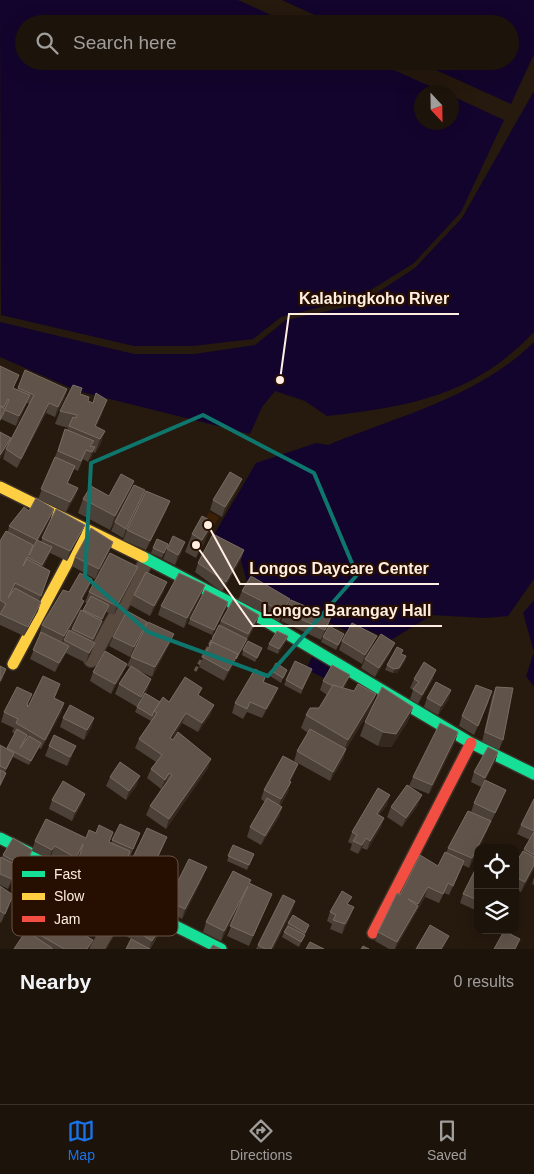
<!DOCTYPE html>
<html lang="en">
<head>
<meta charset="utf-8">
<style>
  :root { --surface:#1c130a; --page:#292018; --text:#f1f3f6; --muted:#a09e9c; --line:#3a322b; --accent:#1a73e8 }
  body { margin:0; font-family:Arial,sans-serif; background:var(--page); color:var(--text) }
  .controls { position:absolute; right:15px; bottom:15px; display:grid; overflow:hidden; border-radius:10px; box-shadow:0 5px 20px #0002 }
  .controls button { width:45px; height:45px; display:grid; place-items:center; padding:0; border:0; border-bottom:1px solid var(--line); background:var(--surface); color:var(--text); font:25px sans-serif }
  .compass { position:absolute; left:414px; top:85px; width:45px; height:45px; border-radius:50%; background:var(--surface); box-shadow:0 5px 20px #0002; rotate:158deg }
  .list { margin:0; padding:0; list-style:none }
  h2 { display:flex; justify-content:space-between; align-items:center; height:65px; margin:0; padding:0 20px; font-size:21px }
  h2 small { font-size:16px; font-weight:400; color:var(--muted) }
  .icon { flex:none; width:28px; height:28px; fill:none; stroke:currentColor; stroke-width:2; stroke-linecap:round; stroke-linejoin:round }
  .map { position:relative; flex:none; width:534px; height:949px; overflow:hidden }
  .search { position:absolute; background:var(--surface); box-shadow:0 5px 20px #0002; left:15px; right:15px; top:15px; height:55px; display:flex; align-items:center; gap:12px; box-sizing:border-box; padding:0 18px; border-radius:28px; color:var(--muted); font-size:19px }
  .sheet { height:155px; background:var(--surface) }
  nav { display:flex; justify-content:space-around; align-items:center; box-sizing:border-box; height:70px; border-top:1px solid var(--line); background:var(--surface); font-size:14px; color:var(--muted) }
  nav a { display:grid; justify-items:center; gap:2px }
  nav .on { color:var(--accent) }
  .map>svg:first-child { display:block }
</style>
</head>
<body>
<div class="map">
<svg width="534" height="949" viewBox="0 0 534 949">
  <rect width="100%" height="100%" fill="#26190e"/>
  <!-- built -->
  <polygon fill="#3b1f06" points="209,512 219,517 207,538 197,533"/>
  <!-- water -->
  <g fill="#13042d">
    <polygon points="0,0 238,0 291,24 24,24 24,61 374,61 443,92 422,92 422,122 452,122 452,96 504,120 461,212 414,263 358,298 281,317 253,339 193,346 134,346 1,315"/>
    <polygon points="282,0 534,0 534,54 511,104 416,61 510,61 510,24 334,24"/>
    <path d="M 534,91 L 534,332 C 473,396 411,406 327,416 L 305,401 L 275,391 L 262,407 L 250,434 L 78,391 L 0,357 L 0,322 L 134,354 L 195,354 L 255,345 L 286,320 L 360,304 L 415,268 L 462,218 Z"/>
    <path d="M 534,342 L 534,579 L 508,616 L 485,618 L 432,615 L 391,640 L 353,624 L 349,632 L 248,585 L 239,554 L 211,540 L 256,463 L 316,443 L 328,445 C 399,416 478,397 534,342 Z"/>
    <polygon points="534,600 534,687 526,676 534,652 523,613"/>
    <polygon points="314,653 334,663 326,679 306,669"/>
  </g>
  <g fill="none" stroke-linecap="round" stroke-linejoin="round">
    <!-- street casing -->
    <g stroke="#3e3329" stroke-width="16">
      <g id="street">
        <polyline points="91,660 147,560"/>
        <polyline points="97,949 125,901"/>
      </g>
    </g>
    <!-- fast casing -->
    <g stroke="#3e3329" stroke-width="14">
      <g id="fast">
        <polyline points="143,557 264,620 471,743 534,774"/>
        <polyline points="0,838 221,949"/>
      </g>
    </g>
    <!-- slow casing -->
    <g stroke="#3e3329" stroke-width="14">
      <g id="slow">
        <polyline points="0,487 143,557"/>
        <polyline points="13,664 85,530"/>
      </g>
    </g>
    <!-- jam casing -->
    <g stroke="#3e3329" stroke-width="14">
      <polyline id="jam" points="373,933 471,743"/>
    </g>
    <!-- path -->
    <polyline stroke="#61544b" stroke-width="3" stroke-dasharray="5 2.5" stroke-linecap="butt" points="195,671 217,631"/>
    <!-- street -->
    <use href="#street" stroke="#584a3e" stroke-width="14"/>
    <!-- fast -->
    <use href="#fast" stroke="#16e098" stroke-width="11"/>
    <!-- slow -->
    <use href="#slow" stroke="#ffcf43" stroke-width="11"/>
    <!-- jam -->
    <use href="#jam" stroke="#f24e42" stroke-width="11"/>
  </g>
  <!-- wall -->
  <g fill="#4c4138">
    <polygon points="0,366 14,389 17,390 25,370 67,389 64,399 55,417 46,413 17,468 3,459 6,449 0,459 0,432 11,438 8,446 30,404 27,403 16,426 1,419 0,422"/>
    <polygon points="80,394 102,414 96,427 105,431 100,445 95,453 93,452 88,462 83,459 78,471 74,469 68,483 78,488 75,497 66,512 38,499 55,457 65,429 67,430 68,428 55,424 60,411"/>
    <polygon points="242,479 238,488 222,517 210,510 213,500"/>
    <polygon points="130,494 142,500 123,538 111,531 115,522 124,505 110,530 78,513 83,499"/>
    <polygon points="170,501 166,511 146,550 123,540 127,530"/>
    <polygon points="54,509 51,518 38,540 41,542 42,538 85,525 81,534 67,561 50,553 43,567 50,571 39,601 38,611 24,636 0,625 0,614 1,612 0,612 0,541 8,531 9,526 29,511"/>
    <polygon points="192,534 206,539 196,558 185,552"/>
    <polygon points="168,544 162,558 151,553 153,548"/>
    <polygon points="167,549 182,551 175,565 163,559"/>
    <polygon points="244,550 241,559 222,592 195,572 198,563"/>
    <polygon points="110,551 95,579 72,566 75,557"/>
    <polygon points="134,576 114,615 106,612 93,642 91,653 86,663 66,653 55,672 30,659 40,635 39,635 42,625 69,592 92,579 88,589 82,600 80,610 63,643 87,603 85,602 89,592"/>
    <polygon points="205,585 201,595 184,628 158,615 161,606"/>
    <polygon points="164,591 150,616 130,605 134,595"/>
    <polygon points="242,591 290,599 287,608 279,622 238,600"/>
    <polygon points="228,602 212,635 188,624 190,619"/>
    <polygon points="285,612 331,617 321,640 281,621"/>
    <polygon points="259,615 256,624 224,681 199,667 203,657 208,649 221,621"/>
    <polygon points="147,622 143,632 130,657 109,646 113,637"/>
    <polygon points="288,636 286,641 278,654 267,649 269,644"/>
    <polygon points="323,637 342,639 336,650 321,642"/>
    <polygon points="342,641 373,645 362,664 339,650"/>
    <polygon points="170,643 152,677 139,671 151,679 145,693 160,702 169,702 200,696 214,705 210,715 198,732 182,723 172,740 208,768 166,829 146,815 150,806 161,789 147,778 151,769 156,762 135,748 139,739 151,721 135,712 137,707 115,694 119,684 130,667 127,666 131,657"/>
    <polygon points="262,648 255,662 242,655 243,650"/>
    <polygon points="391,652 375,677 361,668 365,659"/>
    <polygon points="402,655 406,656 405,661 397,673 393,673 385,670 387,665"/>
    <polygon points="287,670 281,683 270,676 272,671"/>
    <polygon points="93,672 123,673 111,694 90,681"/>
    <polygon points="310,673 301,694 284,685 286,680"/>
    <polygon points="266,675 264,682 274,698 262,718 247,712 243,719 232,713 235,703"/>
    <polygon points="414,679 433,679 418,704 410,699 413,690 410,688"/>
    <polygon points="323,681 346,685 344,688 354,691 376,694 371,708 346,749 343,759 330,781 294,761 297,751 308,733 301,728 306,715 319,708 327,695 320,690"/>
    <polygon points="496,687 503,740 499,750 482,742 492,697"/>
    <polygon points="451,690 448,700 438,715 424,707 427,698"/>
    <polygon points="57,693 54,698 64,703 61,713 41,749 39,748 29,765 13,757 5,772 6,773 0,787 0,746 7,749 15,734 12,732 14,728 1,722 4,712 29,703 27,706 28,707"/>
    <polygon points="489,701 474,735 459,726 462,716"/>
    <polygon points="413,707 408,721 391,747 378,746 360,736 365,722"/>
    <polygon points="63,718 94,718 91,728 84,740 60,727"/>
    <polygon points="458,732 455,742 429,794 409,786 413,777"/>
    <polygon points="49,746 72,756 67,766 45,756"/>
    <polygon points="498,752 495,762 481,787 471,782 474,772"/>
    <polygon points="298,764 294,774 290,782 288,792 280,806 282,807 279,817 261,845 247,837 250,827 265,802 261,799 264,790"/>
    <polygon points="110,777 137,785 126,800 106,786"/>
    <polygon points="85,794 82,803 72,821 49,809 52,800"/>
    <polygon points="534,799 534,869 521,892 515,889 515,864 530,840 517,834 521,825"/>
    <polygon points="502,800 491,822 490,822 487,831 479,848 478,848 478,850 469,868 463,865 449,895 444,893 439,903 425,897 395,949 389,949 375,941 378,932 400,895 438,866 446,853 448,848 471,812 474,803"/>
    <polygon points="387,805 379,815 384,818 381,827 367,850 362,848 358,854 350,850 352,844 348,842 352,832"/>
    <polygon points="418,805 402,827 387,817 391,807"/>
    <polygon points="120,824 136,843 129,859 127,858 116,888 74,871 80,853 72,868 51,856 49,859 32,851 28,860 19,876 15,874 8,889 0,885 0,859 2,858 3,855 32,850 35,841 86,838 111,843"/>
    <polygon points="167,837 163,847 141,893 121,883 125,874"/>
    <polygon points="233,845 254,854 247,870 227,861"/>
    <polygon points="478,864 478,904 475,910 460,903 463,894"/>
    <polygon points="48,871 69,879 63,890 45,880 40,889 56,899 53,909 49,914 89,949 14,949 27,932 34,919 24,913 28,903 33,896 17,887 20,877"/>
    <polygon points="203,877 182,919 165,910 168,901"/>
    <polygon points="534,877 534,885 532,884"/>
    <polygon points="249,884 268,903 249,946 227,936 241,902 221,941 203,932 206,922"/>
    <polygon points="0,886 13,895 1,923 0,922"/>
    <polygon points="112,902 96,935 75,924 78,915"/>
    <polygon points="349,905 354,907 350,917 342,934 330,929 332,924 327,921 330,912"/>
    <polygon points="292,911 273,949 256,949 258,945"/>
    <polygon points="121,922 163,927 150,949 131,939 118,931"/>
    <polygon points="288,923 307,930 299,947 282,937"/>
  </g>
  <!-- shaded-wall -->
  <g fill="#35291f">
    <polygon points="67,389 64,399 55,417 58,407"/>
    <polygon points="30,395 26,404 16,426 19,416"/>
    <polygon points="107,400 102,414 92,435 95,426"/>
    <polygon points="49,403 46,413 17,468 21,459"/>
    <polygon points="105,431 100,445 95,453 100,439"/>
    <polygon points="11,438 8,447 0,459 0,455"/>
    <polygon points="95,447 92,457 88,462 92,452"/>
    <polygon points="242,479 238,488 222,517 225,507"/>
    <polygon points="134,481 129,494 110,530 115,516"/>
    <polygon points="78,488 75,497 66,512 70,502"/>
    <polygon points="145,490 142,500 123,538 126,529"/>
    <polygon points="170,501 166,511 146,550 150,541"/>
    <polygon points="54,509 51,518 34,549 37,540"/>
    <polygon points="213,522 206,539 196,558 202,540"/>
    <polygon points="85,525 81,534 67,561 70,551"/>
    <polygon points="113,542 110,551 95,579 99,569"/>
    <polygon points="185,542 182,551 175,565 178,555"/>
    <polygon points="52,547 48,557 39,575 42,565"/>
    <polygon points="244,550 241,559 222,592 226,582"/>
    <polygon points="138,567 134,576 114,615 117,606"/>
    <polygon points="92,579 88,589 78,609 81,599"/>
    <polygon points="167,582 164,591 150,616 154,606"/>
    <polygon points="205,585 201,595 184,628 187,618"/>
    <polygon points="290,599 287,608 279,622 283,612"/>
    <polygon points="84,601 80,610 61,646 64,636"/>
    <polygon points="41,602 38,611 24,636 28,627"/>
    <polygon points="228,602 227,607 212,635 214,630"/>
    <polygon points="109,605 99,631 90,649 102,619"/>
    <polygon points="259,615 256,624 224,681 228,671 247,639"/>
    <polygon points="331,617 328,626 321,640 325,630"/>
    <polygon points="147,622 143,632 130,657 134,647"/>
    <polygon points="174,634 170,643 152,677 155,667"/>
    <polygon points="288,636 286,641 278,654 279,649"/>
    <polygon points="377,636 373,645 362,664 365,655"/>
    <polygon points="95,643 91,653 86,663 89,653"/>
    <polygon points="395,643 391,652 375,677 379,668"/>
    <polygon points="69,646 65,655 55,672 59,663"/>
    <polygon points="406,656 405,661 397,673 393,673 394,669"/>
    <polygon points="127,664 123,673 111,694 115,684"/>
    <polygon points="6,669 3,679 0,684 0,681"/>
    <polygon points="436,670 433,679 418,704 422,695"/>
    <polygon points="350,675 346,685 337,700 341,691"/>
    <polygon points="151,679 148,689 138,707 141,697"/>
    <polygon points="278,688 274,698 262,718 266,709"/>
    <polygon points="451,690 448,700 438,715 441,706"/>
    <polygon points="376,694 371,708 343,754 348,740"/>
    <polygon points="64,703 61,713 41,749 45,740"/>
    <polygon points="214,705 210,715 198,732 202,723"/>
    <polygon points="413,707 408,721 391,747 378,746 383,732"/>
    <polygon points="186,713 182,723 167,748 170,738"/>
    <polygon points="94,718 91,728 84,740 87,730"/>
    <polygon points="458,732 455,742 429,794 432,785"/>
    <polygon points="41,743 39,748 29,765 31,761"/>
    <polygon points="76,746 72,756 67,766 70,757"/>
    <polygon points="346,749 343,759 330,781 333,772"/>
    <polygon points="498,752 495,762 481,787 485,778"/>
    <polygon points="211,759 208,768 166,829 169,819"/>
    <polygon points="298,764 294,774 285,790 289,781"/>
    <polygon points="169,773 166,783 161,789 165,780"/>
    <polygon points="140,776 137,785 126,800 129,791"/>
    <polygon points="291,782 288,792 278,809 281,799"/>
    <polygon points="506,790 502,800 491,822 495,813"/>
    <polygon points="85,794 82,803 72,821 75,812"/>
    <polygon points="390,795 387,805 373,823 377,814"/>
    <polygon points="422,795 418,805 402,827 406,818"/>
    <polygon points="282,807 279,817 261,845 265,836"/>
    <polygon points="384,818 381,827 367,850 370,841"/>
    <polygon points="491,821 487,831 479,848 478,848 478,850 469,868 472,858"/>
    <polygon points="167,837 163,847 141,893 145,883"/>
    <polygon points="366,838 362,848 358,854 362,845"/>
    <polygon points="83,844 80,853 72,868 76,858"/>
    <polygon points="55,846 51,856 49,859 52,850"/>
    <polygon points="32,850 28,860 19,876 23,866"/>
    <polygon points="464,861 461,870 449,895 453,886"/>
    <polygon points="534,865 534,869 521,892 525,882"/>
    <polygon points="18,866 15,875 8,889 12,879"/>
    <polygon points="207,867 203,877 182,919 185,909"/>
    <polygon points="48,871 45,881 35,897 38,888"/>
    <polygon points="248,886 244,895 221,941 224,931"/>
    <polygon points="428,887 425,897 395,949 397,942 416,910 418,904"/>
    <polygon points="115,893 112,902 96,935 100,926"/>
    <polygon points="56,899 53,909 43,925 46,915"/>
    <polygon points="295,901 292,911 273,949 271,949"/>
    <polygon points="354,907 350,917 342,934 345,924"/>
    <polygon points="167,917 163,927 149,949 152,941"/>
    <polygon points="449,936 445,945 443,949 441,949"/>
  </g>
  <!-- building -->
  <g fill="#60544a" stroke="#796c62">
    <polygon points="0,366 19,375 13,388 30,395 19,416 5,410 0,420 0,406 5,409 9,400 8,399 4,407 0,406"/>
    <polygon points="25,370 67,389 58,407 49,403 21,459 6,449 34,395 18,388"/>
    <polygon points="73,385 82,388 80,394 89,397 88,401 93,403 96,393 107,400 95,426 105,431 100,439 69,426 73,417 76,418 77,415 60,411"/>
    <polygon points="65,429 94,441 90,446 95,447 92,452 86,450 81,461 58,451"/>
    <polygon points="0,432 11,438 0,455"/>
    <polygon points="55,457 75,466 67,483 78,488 70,502 41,489"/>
    <polygon points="230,472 242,479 225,507 213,500"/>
    <polygon points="121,474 134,481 115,516 83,499 91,486 109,496"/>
    <polygon points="134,485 145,490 126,529 115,522"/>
    <polygon points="146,491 170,501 150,541 127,530"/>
    <polygon points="36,498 54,509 37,540 52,547 42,565 27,557 23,566 27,559 50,571 41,596 15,583 8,598 15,588 41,602 28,627 0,614 6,604 0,600 0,541 6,531 33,545 29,555 37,540 9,526 24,507 29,511"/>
    <polygon points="56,509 85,525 70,551 42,538"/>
    <polygon points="202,516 213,522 202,540 192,534"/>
    <polygon points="91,528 113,542 99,569 75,557"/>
    <polygon points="213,534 244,550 226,582 198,563"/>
    <polygon points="173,536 185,542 178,555 167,549"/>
    <polygon points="157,539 168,544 164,553 153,548"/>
    <polygon points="110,553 138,567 117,606 89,592"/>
    <polygon points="146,572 167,582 154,606 134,595"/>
    <polygon points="80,573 92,579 81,599 84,601 64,636 42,625 63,590 69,592"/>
    <polygon points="179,573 205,585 187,618 161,606"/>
    <polygon points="251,576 290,599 283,612 242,591"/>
    <polygon points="205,590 228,602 214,630 190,619"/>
    <polygon points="91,596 109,605 102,619 83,610"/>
    <polygon points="233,600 259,615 248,634 221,621"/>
    <polygon points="291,600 331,617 325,630 285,612"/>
    <polygon points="81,610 102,621 93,639 72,629"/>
    <polygon points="127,611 147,622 134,647 113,637"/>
    <polygon points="148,622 174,634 155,667 131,657"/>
    <polygon points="352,623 377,636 365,655 342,641"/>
    <polygon points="219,625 247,639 236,659 238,654 212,642 210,646 209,646"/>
    <polygon points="329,626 344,634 338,645 323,637"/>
    <polygon points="69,630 95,643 89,653 64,640"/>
    <polygon points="277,631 288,636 279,649 269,644"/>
    <polygon points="41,632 69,646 59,663 33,650"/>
    <polygon points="381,634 395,643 379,668 365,659"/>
    <polygon points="248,641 262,648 257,658 243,650"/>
    <polygon points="212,642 238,654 228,671 203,657"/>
    <polygon points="397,647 403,650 401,654 406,656 399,668 394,669 387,665"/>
    <polygon points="105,651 127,664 115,684 93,672"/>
    <polygon points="295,661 312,669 302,689 286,680"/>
    <polygon points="424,662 436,670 422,695 413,689 419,682 414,679"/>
    <polygon points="276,663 287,670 283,678 272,671"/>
    <polygon points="332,665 350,675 342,688 333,685 333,686 323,681"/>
    <polygon points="0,666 6,669 0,681"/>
    <polygon points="131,666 151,679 141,697 119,684"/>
    <polygon points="255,669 266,675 263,682 278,688 266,709 250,702 247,709 235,703"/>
    <polygon points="43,676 60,684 54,698 64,703 45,740 16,723 18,719 4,712 17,687 32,694 27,704 28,707"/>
    <polygon points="185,677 202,688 198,695 214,705 202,723 186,713 170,738 173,740 178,732 211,759 169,819 150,806 172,775 169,773 165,780 151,769 162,755 139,739 157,713 154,711 163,697 169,702"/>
    <polygon points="436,682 451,690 441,706 427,698"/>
    <polygon points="358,684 376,694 348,740 306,715 310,708 319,708 333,685 354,691"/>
    <polygon points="476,685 492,691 478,726 462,716"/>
    <polygon points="382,687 413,707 396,734 383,732 365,722"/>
    <polygon points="496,687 513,688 503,740 485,732"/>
    <polygon points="145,693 160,702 154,711 152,716 137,707"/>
    <polygon points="70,705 94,718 87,730 63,718"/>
    <polygon points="440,723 458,732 432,785 413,777"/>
    <polygon points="17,729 27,735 20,748 29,736 41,743 31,761 7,748"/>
    <polygon points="310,729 346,749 333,772 297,751"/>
    <polygon points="54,735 76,746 70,757 49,746"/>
    <polygon points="0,745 14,753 6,769 0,766"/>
    <polygon points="488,747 498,752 485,778 474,772"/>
    <polygon points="283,756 298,764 289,781 291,782 281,799 264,790"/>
    <polygon points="120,762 140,776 129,791 110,777"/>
    <polygon points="0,770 6,773 0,785"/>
    <polygon points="485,780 506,790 495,813 474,803"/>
    <polygon points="63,781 85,794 75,812 52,800"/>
    <polygon points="407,785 422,795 406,818 391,807"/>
    <polygon points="378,788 390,795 377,814 384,818 370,841 366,838 362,845 353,841 357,835 352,832"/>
    <polygon points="267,798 282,807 265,836 250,827"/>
    <polygon points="534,799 534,831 521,825"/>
    <polygon points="468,811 491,821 472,858 448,848"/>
    <polygon points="46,819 86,838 89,830 96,833 99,825 113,832 109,842 130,851 120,878 78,861 83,844 76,858 55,846 52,850 35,841"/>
    <polygon points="120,824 140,833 133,849 112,840"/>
    <polygon points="147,828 167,837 145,883 125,874"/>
    <polygon points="534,832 534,855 524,849"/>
    <polygon points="13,838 32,850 23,866 3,855"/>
    <polygon points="233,845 254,854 249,865 228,856"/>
    <polygon points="523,851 534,857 534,865 525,882 515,877 515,864"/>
    <polygon points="445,852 464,861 453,886 448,883 443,894 428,887 418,904 408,899 418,906 397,942 378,932 397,893 400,895 420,855 438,866"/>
    <polygon points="1,857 18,866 12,879 0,874 0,859"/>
    <polygon points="189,859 207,867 185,909 168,901"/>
    <polygon points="478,864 478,900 463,894"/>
    <polygon points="233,871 251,880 249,883 272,894 253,936 230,926 248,886 224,931 206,922"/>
    <polygon points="0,886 13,895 5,914 0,911"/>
    <polygon points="342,891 352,897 347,904 354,907 345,924 333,920 336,915 330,912"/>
    <polygon points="283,895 295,901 271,949 265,949 258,945"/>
    <polygon points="136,898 167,917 152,941 121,922"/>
    <polygon points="40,909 93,940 87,949 64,949 28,928"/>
    <polygon points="293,915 309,925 305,933 288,923"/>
    <polygon points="430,925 449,936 441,949 416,949"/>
    <polygon points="288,926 305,935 301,942 284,932"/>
    <polygon points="26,931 52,948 52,949 14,949"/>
    <polygon points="504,931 520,939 515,949 494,949"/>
    <polygon points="131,939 150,949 126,949"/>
    <polygon points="310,942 324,949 306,949"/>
    <polygon points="213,945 221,949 210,949"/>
    <polygon points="363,946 369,949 361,949"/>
  </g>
  <!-- marked area -->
  <path fill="none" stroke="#0f766e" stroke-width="4" stroke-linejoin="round" d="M 203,415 L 314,473 L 357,575 L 268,676 L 148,632 L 85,576 L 91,463 Z"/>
  <!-- legend -->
  <rect x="12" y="856" width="166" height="80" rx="8" fill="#260f00" stroke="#675244" stroke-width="1"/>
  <rect x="22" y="871" width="23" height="6" fill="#16e098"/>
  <rect x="22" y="893" width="23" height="7" fill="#ffcf43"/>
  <rect x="22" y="916" width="23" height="6" fill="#f24e42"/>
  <g font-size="14" fill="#ffeee1">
    <text x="54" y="879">Fast</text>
    <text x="54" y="901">Slow</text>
    <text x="54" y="924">Jam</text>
  </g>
  <!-- callouts -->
  <path fill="none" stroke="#ffeee1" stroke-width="2" d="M280 380L289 314H459M208 525L240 584H439M196 545L253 626H442"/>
  <g fill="#ffeee1" stroke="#260f00" stroke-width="2">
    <circle cx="280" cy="380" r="5"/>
    <circle cx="208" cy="525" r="5"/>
    <circle cx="196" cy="545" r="5"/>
  </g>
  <g font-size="16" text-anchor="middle" font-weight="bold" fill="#ffeee1" stroke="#260f00" stroke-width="4.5" stroke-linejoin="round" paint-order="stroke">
    <text x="374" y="304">Kalabingkoho River</text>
    <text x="339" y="574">Longos Daycare Center</text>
    <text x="347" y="616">Longos Barangay Hall</text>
  </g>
</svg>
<div class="controls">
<button><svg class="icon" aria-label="locate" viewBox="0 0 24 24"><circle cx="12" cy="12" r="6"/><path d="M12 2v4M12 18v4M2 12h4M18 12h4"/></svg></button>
<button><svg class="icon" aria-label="layers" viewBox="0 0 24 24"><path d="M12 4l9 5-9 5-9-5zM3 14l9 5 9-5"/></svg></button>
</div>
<svg class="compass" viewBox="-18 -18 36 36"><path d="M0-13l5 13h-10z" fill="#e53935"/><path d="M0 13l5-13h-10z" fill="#a09e9c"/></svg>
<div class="search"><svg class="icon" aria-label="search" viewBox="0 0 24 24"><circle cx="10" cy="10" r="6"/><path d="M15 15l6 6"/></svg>Search here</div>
</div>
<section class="sheet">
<h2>Nearby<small>0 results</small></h2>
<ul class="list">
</ul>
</section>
<nav>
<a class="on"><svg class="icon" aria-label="map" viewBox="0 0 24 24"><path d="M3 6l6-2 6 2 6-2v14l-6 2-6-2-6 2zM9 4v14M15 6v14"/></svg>Map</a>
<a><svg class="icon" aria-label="directions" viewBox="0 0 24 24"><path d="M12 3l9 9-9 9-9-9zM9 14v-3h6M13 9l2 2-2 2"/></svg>Directions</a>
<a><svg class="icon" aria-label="saved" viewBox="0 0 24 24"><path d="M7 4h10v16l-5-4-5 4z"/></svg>Saved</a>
</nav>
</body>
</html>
